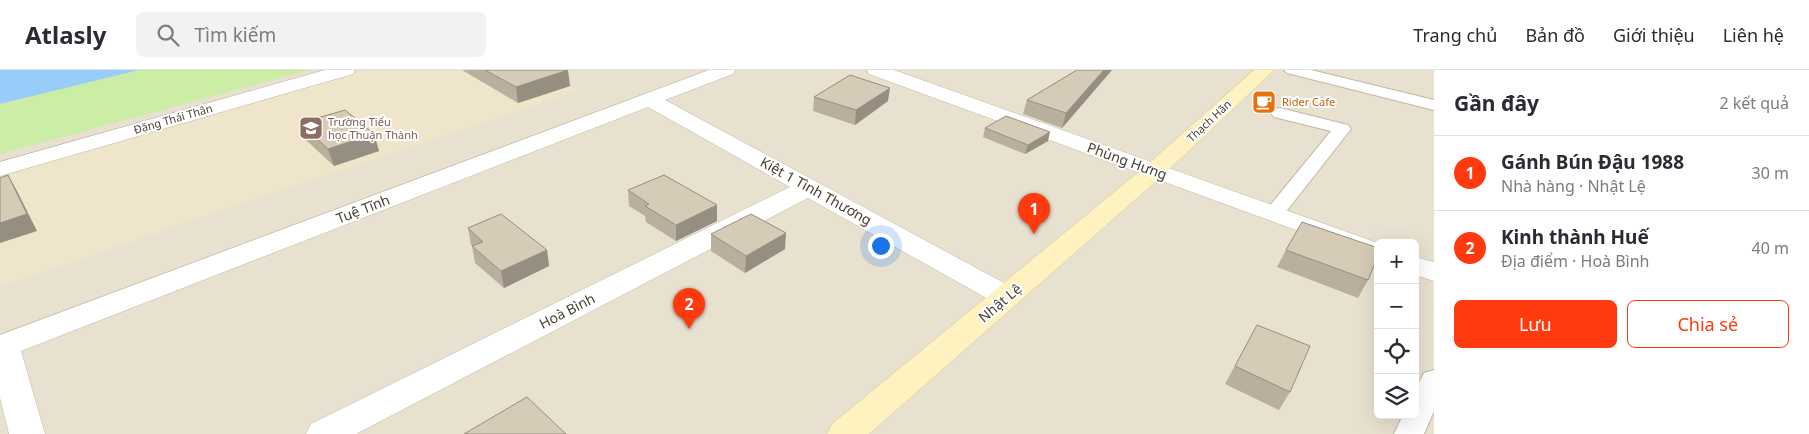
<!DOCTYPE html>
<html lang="vi">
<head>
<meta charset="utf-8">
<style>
  :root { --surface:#fff; --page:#f2f2f3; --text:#2b2b33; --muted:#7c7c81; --line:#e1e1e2; --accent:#ff3a0e }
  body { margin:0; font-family:"Noto Sans",sans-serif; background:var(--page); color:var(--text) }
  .controls { position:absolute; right:15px; bottom:15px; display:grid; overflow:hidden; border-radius:8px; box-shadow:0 5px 20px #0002 }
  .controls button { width:45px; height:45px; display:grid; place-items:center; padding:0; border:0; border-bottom:1px solid var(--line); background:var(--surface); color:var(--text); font:25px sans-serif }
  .you { position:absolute; left:880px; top:175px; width:18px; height:18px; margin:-12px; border:4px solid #fff; border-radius:50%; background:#1a73e8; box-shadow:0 0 0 8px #1a73e833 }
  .badge { display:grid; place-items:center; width:32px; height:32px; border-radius:50%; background:var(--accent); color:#fff; font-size:16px; font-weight:700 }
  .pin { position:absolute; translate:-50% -41px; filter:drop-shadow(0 1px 2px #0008) }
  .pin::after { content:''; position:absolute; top:26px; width:18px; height:15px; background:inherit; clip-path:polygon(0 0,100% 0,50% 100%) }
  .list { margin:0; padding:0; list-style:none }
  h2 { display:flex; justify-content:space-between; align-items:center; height:65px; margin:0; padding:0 20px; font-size:21px }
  h2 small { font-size:16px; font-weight:400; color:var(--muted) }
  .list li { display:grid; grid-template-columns:32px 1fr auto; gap:15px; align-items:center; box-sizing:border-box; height:75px; padding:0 20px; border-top:1px solid var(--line) }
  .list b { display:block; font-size:19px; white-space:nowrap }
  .list p { margin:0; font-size:16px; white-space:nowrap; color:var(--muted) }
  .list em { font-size:16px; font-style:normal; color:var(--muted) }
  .actions { display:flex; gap:10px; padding:15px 20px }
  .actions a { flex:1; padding:11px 0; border:1px solid var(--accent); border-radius:8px; text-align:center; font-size:18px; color:var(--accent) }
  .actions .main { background:var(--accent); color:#fff }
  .icon { flex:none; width:28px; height:28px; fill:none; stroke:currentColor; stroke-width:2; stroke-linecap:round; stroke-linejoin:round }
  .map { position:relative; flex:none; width:1434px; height:364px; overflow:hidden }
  header { display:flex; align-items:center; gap:30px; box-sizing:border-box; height:70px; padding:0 25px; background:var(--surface); border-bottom:1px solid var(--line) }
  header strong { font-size:24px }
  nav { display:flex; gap:28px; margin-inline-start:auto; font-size:18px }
  .search { width:350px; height:45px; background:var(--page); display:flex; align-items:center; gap:12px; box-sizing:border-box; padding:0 18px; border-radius:8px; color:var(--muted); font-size:19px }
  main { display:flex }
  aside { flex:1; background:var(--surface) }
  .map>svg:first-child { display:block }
</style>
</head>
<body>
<header>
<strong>Atlasly</strong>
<div class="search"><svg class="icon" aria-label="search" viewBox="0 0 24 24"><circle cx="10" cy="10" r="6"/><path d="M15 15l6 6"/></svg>Tìm kiếm</div>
<nav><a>Trang chủ</a><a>Bản đồ</a><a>Giới thiệu</a><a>Liên hệ</a></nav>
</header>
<main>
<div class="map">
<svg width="1434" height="364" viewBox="0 0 1434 364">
  <rect width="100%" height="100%" fill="#f3efe2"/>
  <!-- residential -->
  <path fill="#e8e1d0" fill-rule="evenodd" d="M 0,0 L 1434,0 L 1434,364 L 0,364 ZM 1378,173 L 1415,173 L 1415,345 L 1378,345 Z"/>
  <!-- education -->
  <polygon fill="#eee5cb" points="364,0 542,0 570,16 580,20 0,216 0,108 23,101 19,97"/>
  <!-- green -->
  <polygon fill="#cbeda6" points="139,0 309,0 0,84 0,34"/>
  <!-- water -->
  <polygon fill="#97cdf8" points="0,0 139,0 0,34"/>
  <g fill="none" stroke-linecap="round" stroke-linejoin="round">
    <!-- lane casing -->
    <g stroke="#c0b7a4" stroke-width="2">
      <g id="lane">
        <polygon points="1284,0 1311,0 1434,30 1434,40 1287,3"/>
        <polygon points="1280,38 1348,55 1351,59 1281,148 1274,150 1267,148 1263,144 1331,61 1274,47 1271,43 1274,39"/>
        <polygon points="1434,300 1434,341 1424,364 1394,364 1403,345 1415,345 1415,320 1424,303"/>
      </g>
    </g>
    <!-- street casing -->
    <g stroke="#c0b7a4" stroke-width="1">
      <g id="street">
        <polygon points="325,0 355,0 353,4 0,106 0,92"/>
        <polygon points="709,0 735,0 733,4 665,30 1017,220 1022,227 1017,234 1007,236 997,234 808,128 356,364 306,364 311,354 790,117 648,37 21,281 45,364 9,364 0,328 0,265"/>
        <polygon points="867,0 894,0 1378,173 1378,190 869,4"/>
        <polygon points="1415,187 1434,192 1434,211 1415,205"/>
      </g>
    </g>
    <!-- secondary casing -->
    <g stroke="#d8c78d" stroke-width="1">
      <polygon id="secondary" points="1254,0 1274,0 1162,106 869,364 827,364 832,354 1146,96"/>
    </g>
    <!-- lane -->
    <use href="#lane" fill="#fff" fill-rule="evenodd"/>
    <!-- street -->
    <use href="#street" fill="#fff" fill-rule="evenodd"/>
    <!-- secondary -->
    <use href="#secondary" fill="#fff2c1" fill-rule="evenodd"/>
  </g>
  <!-- wall -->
  <g fill="#b8af9d">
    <polygon points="462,0 567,0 570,16 518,33"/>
    <polygon points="1077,0 1112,0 1062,58 1023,44 1027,30"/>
    <polygon points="814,27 888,31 855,55 813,41"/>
    <polygon points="300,53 374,64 379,81 334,96 306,70"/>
    <polygon points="985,58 1048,71 1025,84 983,67"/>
    <polygon points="628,120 717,135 717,151 676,171 646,152 645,146 629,136"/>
    <polygon points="468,158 547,180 549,196 504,218 475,193 472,176 473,176 471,175"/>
    <polygon points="711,164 785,179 745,203 711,181"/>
    <polygon points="1286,180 1368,210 1358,228 1277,197"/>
    <polygon points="1257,255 1290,322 1279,340 1225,314"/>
  </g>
  <!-- shaded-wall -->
  <g fill="#968e80">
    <polygon points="568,0 570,16 518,33 516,17"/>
    <polygon points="1104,0 1112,0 1062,58 1066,43"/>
    <polygon points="890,18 888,31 855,55 856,40"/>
    <polygon points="1050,62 1048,71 1025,84 1028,75"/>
    <polygon points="374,64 379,81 334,96 328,79"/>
    <polygon points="8,105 17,121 37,161 0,173 0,153"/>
    <polygon points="717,135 717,151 676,171 676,155"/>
    <polygon points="786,163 785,179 745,203 746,186"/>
    <polygon points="547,180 549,196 504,218 501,201"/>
  </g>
  <!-- building -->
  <g fill="#d6cbb7" stroke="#968e80">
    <polygon points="485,0 568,0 516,17"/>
    <polygon points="1077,0 1104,0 1066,43 1027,30"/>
    <polygon points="850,5 890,18 856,40 814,27"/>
    <polygon points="345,40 374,64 328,79 300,53"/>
    <polygon points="1006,46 1050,62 1028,75 985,58"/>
    <polygon points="8,105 27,144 0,153 0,108"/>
    <polygon points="664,105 717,135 676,155 645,136 649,134 628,120"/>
    <polygon points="501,144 547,180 501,201 472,176 483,172 468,158"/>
    <polygon points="751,144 786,163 746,186 711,164"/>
    <polygon points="1302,152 1378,178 1378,186 1368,210 1286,180"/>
    <polygon points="1257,255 1310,276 1290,322 1235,296"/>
    <polygon points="527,327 566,364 464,364"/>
  </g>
  <!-- icons -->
  <defs>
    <g id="cafe-square" transform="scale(1.25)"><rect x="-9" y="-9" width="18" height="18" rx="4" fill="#e8710a" stroke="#fff"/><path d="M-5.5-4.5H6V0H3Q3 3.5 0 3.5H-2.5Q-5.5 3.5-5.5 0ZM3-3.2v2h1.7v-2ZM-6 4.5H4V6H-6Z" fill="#fff"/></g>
    <g id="school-square" transform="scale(1.25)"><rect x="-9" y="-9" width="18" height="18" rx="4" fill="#8d6e63" stroke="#fff"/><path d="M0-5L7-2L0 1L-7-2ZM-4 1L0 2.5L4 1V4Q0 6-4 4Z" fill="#fff"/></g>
  </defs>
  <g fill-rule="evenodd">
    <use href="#cafe-square" x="1264" y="32"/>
    <use href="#school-square" x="311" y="58"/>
  </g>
  <g text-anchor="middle" stroke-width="4" stroke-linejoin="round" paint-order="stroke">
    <!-- far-food labels -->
    <g font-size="11" fill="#c56008" stroke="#fff" text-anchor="start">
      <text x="1282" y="36">Rider Cafe</text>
    </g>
    <!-- far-street labels -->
    <g font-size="11" fill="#463f32" stroke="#fff">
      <text transform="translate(173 49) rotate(-16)" y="4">Đặng Thái Thân</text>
      <text transform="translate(1209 51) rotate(-43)" y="4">Thạch Hãn</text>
    </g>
    <!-- far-education labels -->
    <g font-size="11" fill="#785e54" stroke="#fff" text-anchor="start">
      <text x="328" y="56">Trường Tiểu<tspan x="328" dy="13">học Thuận Thành</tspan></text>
    </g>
    <!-- street labels -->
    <g font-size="14" fill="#463f32" stroke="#fff">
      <text transform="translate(1127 91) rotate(20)" y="5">Phùng Hưng</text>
      <text transform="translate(816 121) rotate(29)" y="5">Kiệt 1 Tình Thương</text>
      <text transform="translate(363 139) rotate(-21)" y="5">Tuệ Tĩnh</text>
      <text transform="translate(1000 233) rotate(-40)" y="5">Nhật Lệ</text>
      <text transform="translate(567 241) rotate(-27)" y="5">Hoà Bình</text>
    </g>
  </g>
</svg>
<div class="controls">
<button>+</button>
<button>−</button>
<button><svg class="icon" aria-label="locate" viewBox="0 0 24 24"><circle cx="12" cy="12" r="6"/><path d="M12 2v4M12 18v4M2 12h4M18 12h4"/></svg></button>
<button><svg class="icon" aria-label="layers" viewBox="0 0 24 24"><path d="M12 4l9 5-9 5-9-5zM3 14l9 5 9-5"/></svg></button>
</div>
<div class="you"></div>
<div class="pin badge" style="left:1034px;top:164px">1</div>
<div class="pin badge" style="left:689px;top:259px">2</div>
</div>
<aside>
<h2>Gần đây<small>2 kết quả</small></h2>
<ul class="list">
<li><span class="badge">1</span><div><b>Gánh Bún Đậu 1988</b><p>Nhà hàng · Nhật Lệ</p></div><em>30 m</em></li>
<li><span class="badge">2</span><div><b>Kinh thành Huế</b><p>Địa điểm · Hoà Bình</p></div><em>40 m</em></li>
</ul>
<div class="actions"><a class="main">Lưu</a><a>Chia sẻ</a></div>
</aside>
</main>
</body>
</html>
